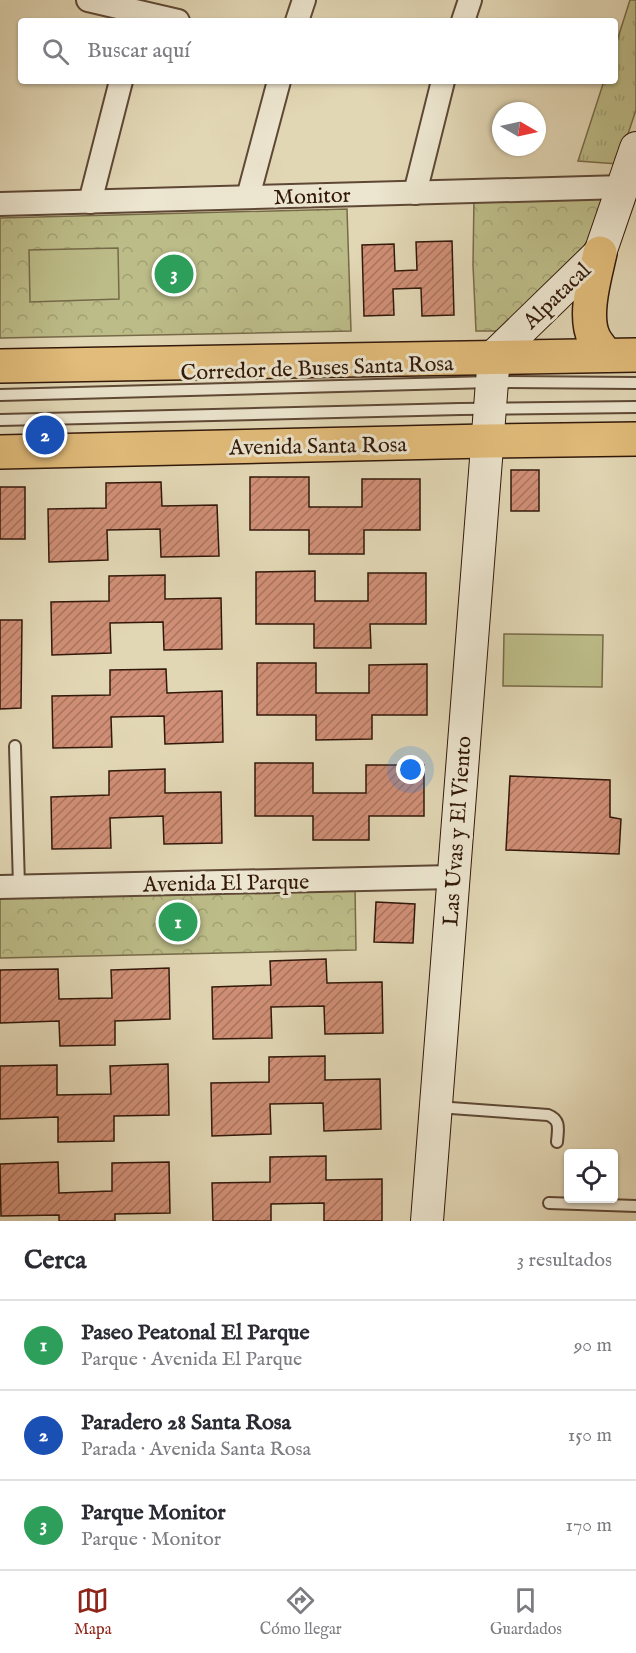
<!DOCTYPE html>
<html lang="es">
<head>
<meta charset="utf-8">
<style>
  :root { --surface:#fff; --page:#f2f2f3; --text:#2b2b33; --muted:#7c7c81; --line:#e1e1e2; --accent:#8f2418 }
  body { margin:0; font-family:"IM FELL English",serif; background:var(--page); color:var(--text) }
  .controls { position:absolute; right:18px; bottom:18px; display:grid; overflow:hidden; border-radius:6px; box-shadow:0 2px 4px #0004 }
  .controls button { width:54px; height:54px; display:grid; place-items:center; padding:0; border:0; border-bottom:2px solid var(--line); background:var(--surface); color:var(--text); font:30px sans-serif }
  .compass { position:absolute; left:492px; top:102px; width:54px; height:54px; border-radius:50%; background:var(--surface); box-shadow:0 2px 4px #0004; rotate:99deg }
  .you { position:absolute; left:411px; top:770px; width:21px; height:21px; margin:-15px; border:4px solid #fff; border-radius:50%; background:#1a73e8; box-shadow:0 0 0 9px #1a73e833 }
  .badge { display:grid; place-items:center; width:39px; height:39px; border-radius:50%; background:var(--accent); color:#fff; font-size:20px; font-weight:700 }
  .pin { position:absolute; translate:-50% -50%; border:3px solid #fff; box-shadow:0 2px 6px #0006 }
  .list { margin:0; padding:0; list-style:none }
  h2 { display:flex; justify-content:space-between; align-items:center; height:78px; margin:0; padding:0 24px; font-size:26px }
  h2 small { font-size:20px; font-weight:400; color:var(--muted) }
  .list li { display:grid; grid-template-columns:39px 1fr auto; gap:18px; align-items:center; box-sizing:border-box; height:90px; padding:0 24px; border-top:2px solid var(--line) }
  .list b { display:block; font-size:22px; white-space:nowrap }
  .list p { margin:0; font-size:20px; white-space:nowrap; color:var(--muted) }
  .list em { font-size:20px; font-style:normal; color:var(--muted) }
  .icon { flex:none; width:33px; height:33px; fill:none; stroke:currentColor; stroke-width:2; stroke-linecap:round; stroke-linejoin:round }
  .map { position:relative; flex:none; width:636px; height:1221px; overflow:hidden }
  .search { position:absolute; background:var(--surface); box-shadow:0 2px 4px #0004; left:18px; right:18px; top:18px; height:66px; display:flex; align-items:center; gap:15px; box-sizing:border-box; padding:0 21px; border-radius:6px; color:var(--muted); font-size:22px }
  .sheet { height:348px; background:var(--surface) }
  nav { display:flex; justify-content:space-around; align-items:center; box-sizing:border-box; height:84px; border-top:2px solid var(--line); background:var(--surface); font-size:16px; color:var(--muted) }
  nav a { display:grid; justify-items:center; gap:3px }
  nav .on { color:var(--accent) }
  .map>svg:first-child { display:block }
</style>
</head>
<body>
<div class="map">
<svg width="636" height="1221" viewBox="0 0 636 1221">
  <defs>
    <pattern id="grass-tufts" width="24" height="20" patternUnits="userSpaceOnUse" patternTransform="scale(1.5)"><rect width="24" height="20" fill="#bcbc88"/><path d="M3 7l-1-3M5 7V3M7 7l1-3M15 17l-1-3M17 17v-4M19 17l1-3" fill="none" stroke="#a2a174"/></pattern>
    <pattern id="park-crowns" width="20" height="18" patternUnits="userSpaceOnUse" patternTransform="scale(1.5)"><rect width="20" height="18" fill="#bcbc88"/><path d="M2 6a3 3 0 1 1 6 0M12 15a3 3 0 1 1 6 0" fill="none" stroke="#a2a174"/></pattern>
    <pattern id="building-hatch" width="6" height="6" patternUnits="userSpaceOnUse" patternTransform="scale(1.5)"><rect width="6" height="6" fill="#d08f76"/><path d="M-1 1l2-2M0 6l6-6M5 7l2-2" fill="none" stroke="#a9745f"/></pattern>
  </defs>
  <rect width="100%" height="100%" fill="#e2d7b5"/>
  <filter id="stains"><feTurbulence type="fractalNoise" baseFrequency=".00333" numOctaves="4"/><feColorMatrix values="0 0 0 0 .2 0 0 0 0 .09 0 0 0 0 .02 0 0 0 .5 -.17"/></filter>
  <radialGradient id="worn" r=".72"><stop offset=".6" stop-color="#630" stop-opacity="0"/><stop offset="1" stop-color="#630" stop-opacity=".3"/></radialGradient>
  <!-- grass -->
  <polygon fill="url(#grass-tufts)" stroke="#776a49" stroke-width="1.5" points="630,0 636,0 636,110 618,164 578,161 604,81 615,81 615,47"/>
  <!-- park -->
  <g fill="url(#park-crowns)" stroke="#776a49" stroke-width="1.5">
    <polygon points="474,197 601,197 605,201 587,251 506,331 476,331 473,265"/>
    <polygon points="347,209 351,331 0,338 0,218"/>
    <polygon points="355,886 356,950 0,958 0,894"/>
  </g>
  <!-- garden -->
  <g fill="#bcbc88" stroke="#776a49" stroke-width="1.5">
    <polygon points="118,248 119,299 30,302 29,250"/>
    <polygon points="504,634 603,635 602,687 503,686"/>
  </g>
  <!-- building -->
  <g fill="url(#building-hatch)" stroke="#32180a" stroke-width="1.5">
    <polygon points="452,241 454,315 422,316 421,288 393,289 394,315 364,316 362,245 394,244 395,271 417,270 416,242"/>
    <rect x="511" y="470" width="28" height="41"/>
    <polygon points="250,477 309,477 309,507 362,507 362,479 420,479 420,530 364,530 364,554 309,554 309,530 250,530"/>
    <polygon points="161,482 162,506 217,505 219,556 161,557 160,529 107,530 108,560 49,562 48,509 106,508 106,483"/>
    <rect x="0" y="487" width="25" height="52"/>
    <polygon points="315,571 315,601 368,601 368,573 426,573 426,624 370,624 371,648 314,648 314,624 256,624 256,572"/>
    <polygon points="165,575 165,599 221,598 222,649 164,650 163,622 110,623 111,653 52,655 51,602 109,601 109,576"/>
    <polygon points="0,620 22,620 21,708 0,709"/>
    <polygon points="257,663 316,663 316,693 369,693 369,665 427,664 427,715 372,715 372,739 316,740 316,715 257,715"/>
    <polygon points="166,669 167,693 222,691 223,742 165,744 164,716 111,717 112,747 53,748 52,696 110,695 110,670"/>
    <polygon points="255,763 313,763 313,793 366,793 366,765 424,765 424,816 369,816 369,840 313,840 313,816 255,816"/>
    <polygon points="165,769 165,793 221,792 222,843 164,844 163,816 110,818 111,848 52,849 51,797 109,795 109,771"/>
    <polygon points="510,776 610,780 610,817 621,819 619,854 506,850"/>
    <polygon points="376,902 415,904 413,943 374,942"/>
    <polygon points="326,959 327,983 382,982 383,1033 325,1034 324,1006 271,1007 272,1038 213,1039 212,987 271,985 270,961"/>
    <polygon points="169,968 170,1019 115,1021 115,1045 60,1046 59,1021 0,1023 0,970 58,969 59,999 112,998 111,970"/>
    <polygon points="325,1056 325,1080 380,1079 381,1129 324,1131 323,1103 270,1104 271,1134 212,1136 211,1083 269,1082 269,1057"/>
    <polygon points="168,1064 169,1115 114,1116 114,1141 58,1142 58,1117 0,1119 0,1066 57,1065 57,1095 111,1094 110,1066"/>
    <polygon points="326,1156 326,1180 382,1179 382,1221 324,1221 324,1203 271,1204 271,1221 213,1221 212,1183 270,1182 270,1157"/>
    <polygon points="58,1162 59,1193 112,1191 112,1163 169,1162 170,1213 115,1214 115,1221 59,1221 59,1215 1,1216 0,1164"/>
  </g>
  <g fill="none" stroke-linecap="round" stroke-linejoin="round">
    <!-- lane casing -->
    <g stroke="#5e4835" stroke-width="14">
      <g id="lane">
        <polyline points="0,395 491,382 636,383"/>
        <polyline points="0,420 460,409 636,407"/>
        <polyline points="15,746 19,886"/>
        <path d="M 437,1107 L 548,1115 C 561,1120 558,1129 557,1142"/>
        <polyline points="549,1203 636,1206"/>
      </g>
    </g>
    <!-- street casing -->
    <g stroke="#5e4835" stroke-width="26">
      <g id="street">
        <polyline points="88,0 178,21"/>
        <polyline points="297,21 304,0"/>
        <polyline points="463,21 470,0"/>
        <polyline points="415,193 443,81"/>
        <polyline points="248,197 279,81"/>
        <polyline points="90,202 121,81"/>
        <polyline points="0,204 623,187"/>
        <polyline points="0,887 452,877"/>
      </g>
    </g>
    <!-- secondary casing -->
    <g stroke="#32180a" stroke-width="34">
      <polyline id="secondary" points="427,1221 494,356 600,253 636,148"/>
    </g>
    <!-- primary casing -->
    <g stroke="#32180a" stroke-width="36">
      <g id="primary">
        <path d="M 600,253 C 595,276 583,316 594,338 C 597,344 602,349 605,354"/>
        <polyline points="0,366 636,355"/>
        <polyline points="0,452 486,441 636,439"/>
      </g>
    </g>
    <!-- lane -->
    <use href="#lane" stroke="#ece5cf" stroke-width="10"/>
    <!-- street -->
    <use href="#street" stroke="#ece5cf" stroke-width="22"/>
    <!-- secondary -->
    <use href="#secondary" stroke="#ece5cf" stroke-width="32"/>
    <!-- primary -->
    <use href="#primary" stroke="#e1bc7a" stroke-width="33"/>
  </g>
  <g text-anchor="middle" stroke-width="6" stroke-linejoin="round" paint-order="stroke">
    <!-- street labels -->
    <g font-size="22" fill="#32180a" stroke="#ece5cf">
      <text transform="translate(312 195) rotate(-2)" y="8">Monitor</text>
      <text transform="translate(556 295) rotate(-44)" y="8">Alpatacal</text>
      <text transform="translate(317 367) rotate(-2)" y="8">Corredor de Buses Santa Rosa</text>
      <text transform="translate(318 445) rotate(-1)" y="8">Avenida Santa Rosa</text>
      <text transform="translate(456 831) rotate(-86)" y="8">Las Uvas y El Viento</text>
      <text transform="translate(226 882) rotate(-1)" y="8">Avenida El Parque</text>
    </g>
  </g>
  <rect width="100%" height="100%" filter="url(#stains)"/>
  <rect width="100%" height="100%" fill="url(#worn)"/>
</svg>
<div class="controls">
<button><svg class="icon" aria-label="locate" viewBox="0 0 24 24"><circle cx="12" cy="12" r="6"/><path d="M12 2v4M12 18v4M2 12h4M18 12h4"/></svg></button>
</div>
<svg class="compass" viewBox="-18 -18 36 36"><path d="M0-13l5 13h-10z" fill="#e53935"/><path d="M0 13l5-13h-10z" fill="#7c7c81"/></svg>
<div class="you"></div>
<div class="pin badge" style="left:178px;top:922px;background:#2e9e5b">1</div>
<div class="pin badge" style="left:45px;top:435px;background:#1a4fb4">2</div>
<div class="pin badge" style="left:174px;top:274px;background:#2e9e5b">3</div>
<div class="search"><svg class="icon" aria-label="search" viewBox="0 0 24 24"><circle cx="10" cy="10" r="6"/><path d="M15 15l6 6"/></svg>Buscar aquí</div>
</div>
<section class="sheet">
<h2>Cerca<small>3 resultados</small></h2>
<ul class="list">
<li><span class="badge" style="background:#2e9e5b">1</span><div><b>Paseo Peatonal El Parque</b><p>Parque · Avenida El Parque</p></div><em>90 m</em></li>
<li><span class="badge" style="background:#1a4fb4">2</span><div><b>Paradero 28 Santa Rosa</b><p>Parada · Avenida Santa Rosa</p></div><em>150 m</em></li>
<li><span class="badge" style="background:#2e9e5b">3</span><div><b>Parque Monitor</b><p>Parque · Monitor</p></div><em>170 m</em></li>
</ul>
</section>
<nav>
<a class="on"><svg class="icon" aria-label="map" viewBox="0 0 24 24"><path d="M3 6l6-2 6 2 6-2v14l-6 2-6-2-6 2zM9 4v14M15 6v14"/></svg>Mapa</a>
<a><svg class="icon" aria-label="directions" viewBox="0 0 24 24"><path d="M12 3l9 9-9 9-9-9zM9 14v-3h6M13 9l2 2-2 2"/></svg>Cómo llegar</a>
<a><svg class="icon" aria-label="saved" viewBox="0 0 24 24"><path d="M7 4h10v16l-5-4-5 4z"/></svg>Guardados</a>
</nav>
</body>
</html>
